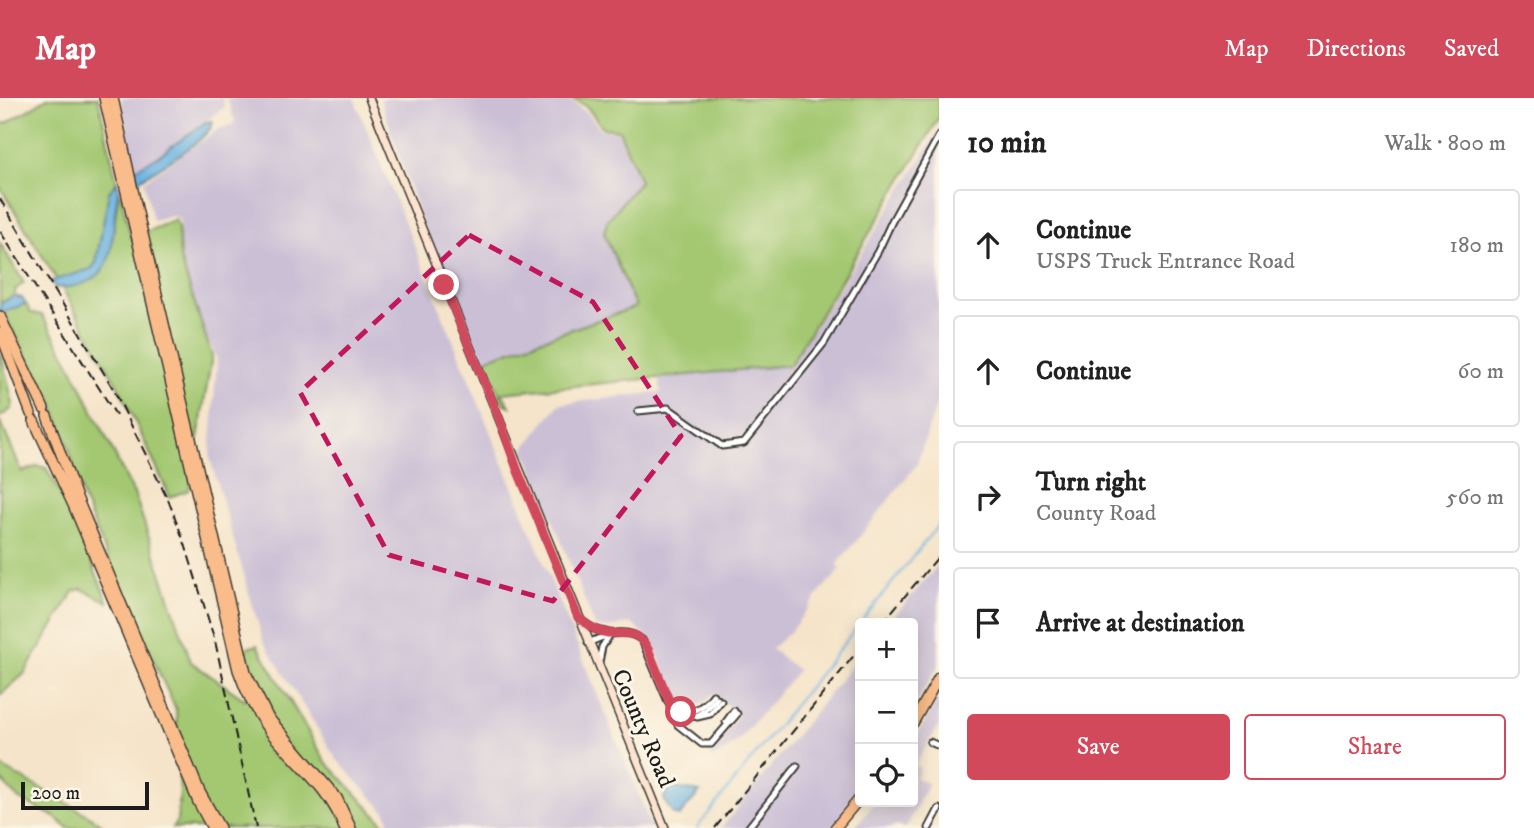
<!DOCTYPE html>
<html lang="en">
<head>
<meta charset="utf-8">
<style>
  :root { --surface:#fff; --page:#f6f6f6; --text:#222; --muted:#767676; --line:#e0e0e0; --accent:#d1495b }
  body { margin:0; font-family:"IM FELL DW Pica",serif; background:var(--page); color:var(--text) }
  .controls { position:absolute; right:21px; bottom:21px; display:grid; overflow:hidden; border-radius:7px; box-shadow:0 4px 18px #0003 }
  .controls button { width:63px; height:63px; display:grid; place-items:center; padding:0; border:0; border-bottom:2px solid var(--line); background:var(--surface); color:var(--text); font:35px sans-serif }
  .scale { position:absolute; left:21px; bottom:18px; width:128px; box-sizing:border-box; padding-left:7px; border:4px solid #1c1c1c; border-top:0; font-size:19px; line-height:24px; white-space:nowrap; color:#1c1c1c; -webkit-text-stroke:5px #fcf5e5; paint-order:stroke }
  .stop { position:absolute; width:21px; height:21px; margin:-16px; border:5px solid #d1495b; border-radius:50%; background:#fff }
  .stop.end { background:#d1495b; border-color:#fff; box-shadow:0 2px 7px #0008 }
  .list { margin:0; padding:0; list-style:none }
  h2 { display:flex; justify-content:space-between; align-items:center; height:91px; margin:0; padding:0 28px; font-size:30px }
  h2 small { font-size:23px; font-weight:400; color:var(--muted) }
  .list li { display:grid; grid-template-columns:46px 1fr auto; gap:21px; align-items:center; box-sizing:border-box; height:112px; margin:0 14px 14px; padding:0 14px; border:2px solid var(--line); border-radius:7px }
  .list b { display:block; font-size:26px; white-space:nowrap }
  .list p { margin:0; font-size:23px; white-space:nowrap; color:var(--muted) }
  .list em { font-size:23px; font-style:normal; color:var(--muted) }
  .actions { display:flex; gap:14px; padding:21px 28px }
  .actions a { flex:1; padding:16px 0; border:2px solid var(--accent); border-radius:7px; text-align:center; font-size:24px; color:var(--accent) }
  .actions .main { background:var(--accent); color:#fff }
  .icon { flex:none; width:38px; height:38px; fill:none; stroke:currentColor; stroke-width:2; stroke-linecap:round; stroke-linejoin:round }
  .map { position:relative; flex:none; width:939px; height:730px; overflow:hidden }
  header { display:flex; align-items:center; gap:42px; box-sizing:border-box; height:98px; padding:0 35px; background:var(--accent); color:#fff }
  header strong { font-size:33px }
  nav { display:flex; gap:38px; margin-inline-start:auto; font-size:24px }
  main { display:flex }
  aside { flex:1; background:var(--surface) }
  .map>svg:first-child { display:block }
</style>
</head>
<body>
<header>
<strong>Map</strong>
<nav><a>Map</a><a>Directions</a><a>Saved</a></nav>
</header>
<main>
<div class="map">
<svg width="939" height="730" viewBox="0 0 939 730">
  <rect width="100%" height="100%" fill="#fcf5e5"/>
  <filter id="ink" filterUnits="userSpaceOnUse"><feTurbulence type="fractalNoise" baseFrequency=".0143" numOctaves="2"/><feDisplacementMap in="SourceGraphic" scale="14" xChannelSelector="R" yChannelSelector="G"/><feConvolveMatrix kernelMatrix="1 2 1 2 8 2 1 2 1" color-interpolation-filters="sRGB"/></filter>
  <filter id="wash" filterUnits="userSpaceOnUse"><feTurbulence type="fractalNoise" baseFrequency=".00686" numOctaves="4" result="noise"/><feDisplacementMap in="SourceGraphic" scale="28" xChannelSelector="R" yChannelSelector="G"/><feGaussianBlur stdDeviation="1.57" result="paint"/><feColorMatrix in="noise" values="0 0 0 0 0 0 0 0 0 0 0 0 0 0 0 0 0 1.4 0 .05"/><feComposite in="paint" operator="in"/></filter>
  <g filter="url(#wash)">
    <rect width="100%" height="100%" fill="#f5e4c9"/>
    <!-- industrial -->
    <g fill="#cbbfd5">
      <polygon points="121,0 222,0 225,9 158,58 134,72"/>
      <polygon points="227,0 354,0 652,730 391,730 386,714 337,662 263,543 210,360 217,261 197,217 180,160 180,123 178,120 172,118 153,123 144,83 219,31 235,25"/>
      <polygon points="380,0 568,0 590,18 601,32 618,34 639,85 605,123 604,137 635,210 477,264 420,119"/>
      <polygon points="939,32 939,298 917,366 837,467 840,470 833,481 828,484 790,534 771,551 798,572 740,641 726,652 711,661 710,657 739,616 713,596 706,603 692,610 681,608 675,600 651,542 631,525 609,530 595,528 524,350 559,306 661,294 659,280 791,267"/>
      <polygon points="939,466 939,566 913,610 913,525 888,525"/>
      <polygon points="860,558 860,696 853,705 831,730 721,730"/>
      <polygon points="939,600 939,627 915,667 920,671 916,680 928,685 906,730 894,727 892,730 854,730 876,704 913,704 913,644"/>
    </g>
    <!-- green -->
    <g fill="#a3c871" stroke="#607246" stroke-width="2">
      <polygon points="47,0 98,0 117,84 106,110 96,165 91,171 57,182 0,89 0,26 7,25"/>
      <polygon points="571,0 939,0 939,20 790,267 502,295 510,308 503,305 485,261 636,209 604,135 607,123 640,83 619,32 603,30 587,9"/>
      <polygon points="119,91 131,140 175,122 178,127 180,160 212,258 189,392 170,399 122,295 62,190 88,184 111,151"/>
      <polygon points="0,145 24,185 16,191 14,198 0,205"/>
      <polygon points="26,206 31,215 42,217 69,264 135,398 191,564 244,601 259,594 244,551 257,547 326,664 388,730 172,730 177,723 180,695 176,611 127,506 84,403 66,340 51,301 9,226 4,212"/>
      <polygon points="0,252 13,306 11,311 0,319"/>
      <polygon points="0,323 22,374 37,368 46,370 68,409 108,504 82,491 74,493 24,576 0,597"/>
      <polygon points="0,668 88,717 107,730 68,730 53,718 19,701 0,681"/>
    </g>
    <!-- water -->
    <g fill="#6ab2e1" stroke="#43677e" stroke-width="2">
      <path d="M 213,23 C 213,40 153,73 136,84 L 134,72 L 158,58 L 206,24 Z"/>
      <path d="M 117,84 L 119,91 C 107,140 126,189 55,190 L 51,183 L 91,171 L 96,165 L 109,94 Z"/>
      <polygon points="14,198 22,200 26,206 0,215 0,206"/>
      <polygon points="676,690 700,694 679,718 673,716 664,702 666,693"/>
    </g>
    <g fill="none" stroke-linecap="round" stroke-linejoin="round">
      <!-- stream -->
      <polyline stroke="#6ab2e1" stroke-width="2" points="697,730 939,426"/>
    </g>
  </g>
  <g filter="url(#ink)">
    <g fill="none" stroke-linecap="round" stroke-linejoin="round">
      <!-- street casing -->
      <g stroke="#3d3a36" stroke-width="9">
        <g id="street">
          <polyline points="638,313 668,310 722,348 744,345 824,245 878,153 892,123 939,38"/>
          <polyline points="583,524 594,531 609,535"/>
          <path d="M 588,545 C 607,537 624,528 642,542 L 678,627 L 702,646 L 711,646 L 737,616"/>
          <polyline points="599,564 602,549 609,538"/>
          <path d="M 673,613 C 690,627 706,614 717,600"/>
          <path d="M 673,613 C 692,615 702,612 713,597"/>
          <polyline points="697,619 710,616 721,603"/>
          <polyline points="726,624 734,613"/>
          <polyline points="930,644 939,648"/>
          <polyline points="748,730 797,668"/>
          <polyline points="929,730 939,711"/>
        </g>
      </g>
      <!-- secondary casing -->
      <g stroke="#3d3a36" stroke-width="10">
        <polyline id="secondary" points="369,0 665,730"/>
      </g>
      <!-- highway casing -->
      <g stroke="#3d3a36" stroke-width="12">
        <g id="highway">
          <path d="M 104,0 L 238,572 C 246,595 256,616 271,635 C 296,665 331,692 344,730"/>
          <polyline points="113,0 138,115 246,575 268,619 337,700 351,730"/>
          <polyline points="0,218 44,311"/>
          <polyline points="0,234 31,316"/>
          <polyline points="47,318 76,397 200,694 220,730"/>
          <polyline points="34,323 73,407 198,704 212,730"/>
          <polyline points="913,625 939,579"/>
          <polyline points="835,730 860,700"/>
        </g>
      </g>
      <!-- street -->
      <use href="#street" stroke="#fff" stroke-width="5"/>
      <!-- secondary -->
      <use href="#secondary" stroke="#fde4d0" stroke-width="7"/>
      <!-- highway -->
      <use href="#highway" stroke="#f9bc8a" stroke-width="9"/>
      <!-- rail -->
      <g stroke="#1c1c1c" stroke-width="2" stroke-dasharray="10 5" stroke-linecap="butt">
        <polyline points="0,101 114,292 169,404 185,446 215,543 256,730"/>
        <polyline points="0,133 116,317"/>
        <polyline points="882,525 939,458"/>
        <polyline points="715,730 860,550"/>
      </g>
    </g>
  </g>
  <g fill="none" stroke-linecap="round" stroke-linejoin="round" filter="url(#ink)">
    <!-- route -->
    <path stroke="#d1495b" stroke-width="9" d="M 444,187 L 498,317 L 517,371 L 578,519 C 587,527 595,533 608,535 C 626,537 636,530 648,551 L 672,610 L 681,614"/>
  </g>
  <!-- marked area -->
  <path fill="none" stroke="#c2185b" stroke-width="5" stroke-dasharray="14 9" stroke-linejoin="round" d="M 469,137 L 593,204 L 681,338 L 553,503 L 389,457 L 300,294 Z"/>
  <g text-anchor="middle" stroke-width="6" stroke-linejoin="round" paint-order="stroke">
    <!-- street labels -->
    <g font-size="24" fill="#1c1c1c" stroke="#fcf5e5">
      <text transform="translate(644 630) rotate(67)" y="8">County Road</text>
    </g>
  </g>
</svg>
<div class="controls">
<button>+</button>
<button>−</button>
<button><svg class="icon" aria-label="locate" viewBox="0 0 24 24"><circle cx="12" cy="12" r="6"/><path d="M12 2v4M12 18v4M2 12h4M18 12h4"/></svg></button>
</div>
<div class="scale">200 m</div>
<div class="stop" style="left:681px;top:614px"></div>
<div class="stop end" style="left:444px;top:187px"></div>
</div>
<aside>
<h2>10 min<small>Walk · 800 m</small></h2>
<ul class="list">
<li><svg class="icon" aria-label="ahead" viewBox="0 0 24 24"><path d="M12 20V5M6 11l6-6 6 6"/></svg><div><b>Continue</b><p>USPS Truck Entrance Road</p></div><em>180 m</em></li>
<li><svg class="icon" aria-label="ahead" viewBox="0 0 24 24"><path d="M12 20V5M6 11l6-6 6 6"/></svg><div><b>Continue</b></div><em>60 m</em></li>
<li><svg class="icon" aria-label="right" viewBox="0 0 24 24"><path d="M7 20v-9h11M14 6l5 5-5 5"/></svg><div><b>Turn right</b><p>County Road</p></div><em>560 m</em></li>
<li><svg class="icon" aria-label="arrive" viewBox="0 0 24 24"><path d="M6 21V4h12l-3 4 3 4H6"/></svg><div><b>Arrive at destination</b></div></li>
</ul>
<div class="actions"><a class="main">Save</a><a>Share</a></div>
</aside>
</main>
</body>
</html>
